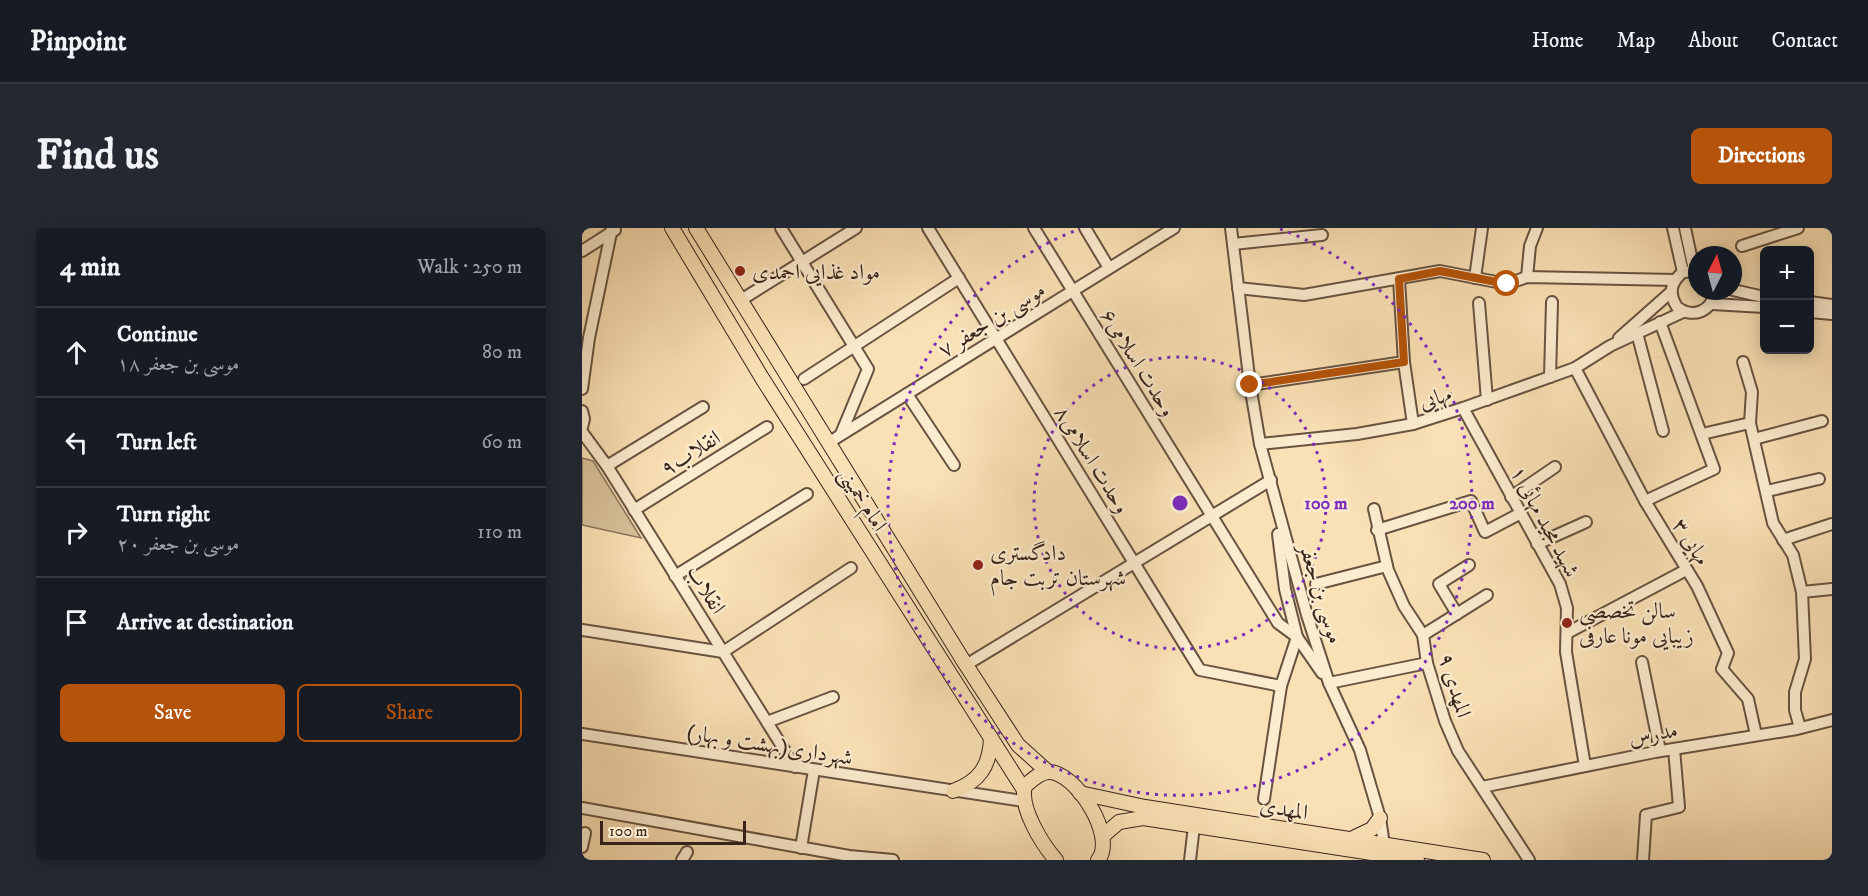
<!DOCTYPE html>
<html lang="en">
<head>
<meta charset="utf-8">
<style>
  :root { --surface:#171b24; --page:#242831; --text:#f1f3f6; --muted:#9ea1a6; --line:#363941; --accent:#b45309 }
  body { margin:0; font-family:"IM FELL DW Pica",Amiri,serif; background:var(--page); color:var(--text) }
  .controls { position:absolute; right:18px; top:18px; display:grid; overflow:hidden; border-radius:9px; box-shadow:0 3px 15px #0003 }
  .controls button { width:54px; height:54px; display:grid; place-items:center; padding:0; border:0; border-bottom:2px solid var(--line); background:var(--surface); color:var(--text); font:30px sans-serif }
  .compass { position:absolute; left:1106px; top:18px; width:54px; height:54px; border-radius:50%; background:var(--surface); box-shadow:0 3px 15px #0003; rotate:6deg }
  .scale { position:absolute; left:18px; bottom:15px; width:146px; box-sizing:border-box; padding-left:6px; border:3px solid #38241b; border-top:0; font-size:16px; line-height:21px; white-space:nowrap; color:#38241b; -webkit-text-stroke:4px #fceccf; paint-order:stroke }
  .stop { position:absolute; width:18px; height:18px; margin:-14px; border:4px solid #b45309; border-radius:50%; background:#fff }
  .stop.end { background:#b45309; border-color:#fff; box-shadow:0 2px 6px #0008 }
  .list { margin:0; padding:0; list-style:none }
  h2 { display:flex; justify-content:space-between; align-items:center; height:78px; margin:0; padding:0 24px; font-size:26px }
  h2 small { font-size:20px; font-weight:400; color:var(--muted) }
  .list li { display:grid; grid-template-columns:39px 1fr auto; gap:18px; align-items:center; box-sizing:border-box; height:90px; padding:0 24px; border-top:2px solid var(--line) }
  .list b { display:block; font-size:22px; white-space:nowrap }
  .list p { margin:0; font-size:20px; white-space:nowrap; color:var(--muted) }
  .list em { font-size:20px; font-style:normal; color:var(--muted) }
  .actions { display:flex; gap:12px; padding:18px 24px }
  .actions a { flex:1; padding:14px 0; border:2px solid var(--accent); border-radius:9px; text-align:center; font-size:21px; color:var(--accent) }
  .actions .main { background:var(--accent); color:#fff }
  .icon { flex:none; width:33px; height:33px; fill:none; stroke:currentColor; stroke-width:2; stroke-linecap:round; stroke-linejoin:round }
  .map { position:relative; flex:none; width:1250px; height:632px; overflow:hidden; border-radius:9px }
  header { display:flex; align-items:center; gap:36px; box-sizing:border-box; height:84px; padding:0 30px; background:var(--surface); border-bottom:2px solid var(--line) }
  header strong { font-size:28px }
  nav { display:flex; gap:33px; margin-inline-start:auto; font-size:21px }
  .intro { display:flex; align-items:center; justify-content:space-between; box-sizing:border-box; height:144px; padding:0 36px }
  h1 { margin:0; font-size:42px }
  .button { padding:15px 27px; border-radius:9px; background:var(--accent); color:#fff; font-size:21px; font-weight:700 }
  main { display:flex; gap:36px; padding:0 36px }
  aside { flex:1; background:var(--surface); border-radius:9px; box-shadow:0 3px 15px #0003 }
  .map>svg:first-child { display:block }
</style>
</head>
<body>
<header>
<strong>Pinpoint</strong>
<nav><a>Home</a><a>Map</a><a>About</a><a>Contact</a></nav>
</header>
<div class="intro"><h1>Find us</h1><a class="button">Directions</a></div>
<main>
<aside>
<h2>4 min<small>Walk · 250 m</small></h2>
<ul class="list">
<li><svg class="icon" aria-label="ahead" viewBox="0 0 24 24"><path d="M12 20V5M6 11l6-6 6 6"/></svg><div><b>Continue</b><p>موسی بن جعفر ۱۸</p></div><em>80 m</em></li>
<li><svg class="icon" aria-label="left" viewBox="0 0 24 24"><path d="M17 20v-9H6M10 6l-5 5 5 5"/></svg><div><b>Turn left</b></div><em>60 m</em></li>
<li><svg class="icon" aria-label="right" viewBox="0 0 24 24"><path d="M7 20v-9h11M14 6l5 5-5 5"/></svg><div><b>Turn right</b><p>موسی بن جعفر ۲۰</p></div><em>110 m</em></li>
<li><svg class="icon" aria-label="arrive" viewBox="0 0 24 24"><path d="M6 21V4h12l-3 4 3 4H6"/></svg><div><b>Arrive at destination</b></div></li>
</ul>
<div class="actions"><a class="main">Save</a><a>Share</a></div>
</aside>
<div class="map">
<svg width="1250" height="632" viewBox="0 0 1250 632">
  <rect width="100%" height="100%" fill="#fae1b5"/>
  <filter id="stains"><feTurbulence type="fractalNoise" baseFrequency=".00333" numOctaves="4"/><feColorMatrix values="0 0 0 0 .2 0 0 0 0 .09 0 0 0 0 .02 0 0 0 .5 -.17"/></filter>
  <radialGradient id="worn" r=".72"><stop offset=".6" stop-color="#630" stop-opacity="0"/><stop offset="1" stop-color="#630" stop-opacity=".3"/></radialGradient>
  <!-- green -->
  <polygon fill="#d9c19b" stroke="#88725b" stroke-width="1.5" points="0,230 11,233 59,310 0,297"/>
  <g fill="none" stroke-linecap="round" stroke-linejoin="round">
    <!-- minor casing -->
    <g stroke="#685342" stroke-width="14">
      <g id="minor">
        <polyline points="199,0 286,141 259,206"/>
        <polyline points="346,0 618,442 699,458"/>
        <polyline points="452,0 696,395 715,409 699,458 682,571"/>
        <polyline points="503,0 527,40"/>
        <polyline points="649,0 668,157 678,216 725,387 747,455 778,522 798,590 803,623"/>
        <polyline points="1091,0 1101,44"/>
        <polyline points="1103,0 1112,42"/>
        <polyline points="651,16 740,7"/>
        <polyline points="1160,18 1216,0"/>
        <polyline points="0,23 33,2"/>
        <path d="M 1115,43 L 1101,44 C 1089,54 1086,65 1095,79 C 1110,91 1131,84 1132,63"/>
        <polyline points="945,49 948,18 955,0"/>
        <polyline points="893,50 900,0"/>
        <polyline points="817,51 822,134 831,196"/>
        <polyline points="656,60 722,67 858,43 925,56 945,49 1093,52"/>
        <polyline points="1151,62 1182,69"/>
        <polyline points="159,72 274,0"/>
        <polyline points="1228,74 1250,77"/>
        <polyline points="897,75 905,172"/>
        <polyline points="1130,76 1182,79"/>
        <polyline points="1228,84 1250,86"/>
        <polyline points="1055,105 1081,203"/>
        <polyline points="1037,110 1089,64"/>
        <polyline points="1161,134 1170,164 1168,195"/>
        <polyline points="993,140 1063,273 1115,358 1146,425 1140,441 1166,471 1174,507"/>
        <polyline points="968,149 970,74"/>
        <polyline points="222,151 377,50"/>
        <polyline points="668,157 822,134"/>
        <polyline points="0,161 7,110 30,0"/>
        <polyline points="325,166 372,237"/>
        <polyline points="881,180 978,356 985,380 984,424 1003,538"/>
        <polyline points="0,183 2,191 0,199"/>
        <polyline points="0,204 25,238 213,539"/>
        <polyline points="1120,206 1168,195 1191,295 1211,327 1220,364 1223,431 1213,464 1213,482 1218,500"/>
        <polyline points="1172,211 1240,193"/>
        <polyline points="246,215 592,0"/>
        <polyline points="678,216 775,206 831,196 881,180 993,140 1028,118 1101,84"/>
        <polyline points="25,238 121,179"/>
        <polyline points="1185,263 1237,251"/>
        <polyline points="929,269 973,239"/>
        <polyline points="1063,273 1132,241 1078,94"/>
        <polyline points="792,281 806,342 822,378 841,407 845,435 863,493 876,523 947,632"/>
        <polyline points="52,282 185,199"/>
        <polyline points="795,302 889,273 903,304 939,285"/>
        <polyline points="696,306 703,361 715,409 740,445"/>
        <polyline points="1201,312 1250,296"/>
        <polyline points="955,316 1004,294"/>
        <polyline points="93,348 225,266"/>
        <polyline points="734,356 805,338"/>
        <polyline points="1220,364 1250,361"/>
        <polyline points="875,386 857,356 887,337"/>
        <polyline points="0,402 141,424 269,340"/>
        <polyline points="985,405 1104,342"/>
        <polyline points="841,407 905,367"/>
        <polyline points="1060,434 1078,523"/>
        <polyline points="384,437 689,252"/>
        <polyline points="747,455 845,435"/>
        <polyline points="185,494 251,469"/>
        <polyline points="0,506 441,573"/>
        <polyline points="900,559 1073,524 1215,501 1250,492"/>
        <polyline points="0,580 267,628 311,632"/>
        <polyline points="0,619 3,605"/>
        <polyline points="219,620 232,542"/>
        <polyline points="100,632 105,624"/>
        <polyline points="608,632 612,598"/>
        <polyline points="1061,632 1064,587 1097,579 1092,521"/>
      </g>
    </g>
    <!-- major casing -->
    <g stroke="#38241b" stroke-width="16">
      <g id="major">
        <polyline points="90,0 180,150 442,562"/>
        <polyline points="114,0 384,437 436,517 466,544"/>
        <path d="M 371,563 C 397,554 408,538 409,510"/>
        <polyline points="498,565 563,579 901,632"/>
        <polyline points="522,607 537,594 561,590 835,632"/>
        <polyline points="769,611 790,601 798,590"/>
        <path d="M 474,632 C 460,616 437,579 443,558 C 450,552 458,544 467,544 C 494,544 535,609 516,632"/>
      </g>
    </g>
    <!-- minor -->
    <use href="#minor" stroke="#fceccf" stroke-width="10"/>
    <!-- major -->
    <use href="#major" stroke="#fae1b5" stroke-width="14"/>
  </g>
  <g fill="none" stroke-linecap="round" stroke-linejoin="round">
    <!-- route -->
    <polyline stroke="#b45309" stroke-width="8" points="668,157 822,134 817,51 858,43 925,56"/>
  </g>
  <!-- distance rings -->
  <g fill="none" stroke="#7b2cbf" stroke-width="3" stroke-dasharray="3 6">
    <circle cx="598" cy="275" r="146"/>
    <path d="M698 1A292 292 0 1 1 498 1"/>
  </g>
  <!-- markers -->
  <g fill="#8f2418" stroke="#fceccf" stroke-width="2">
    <circle cx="158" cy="43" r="6"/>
    <circle cx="396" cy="337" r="6"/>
    <circle cx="985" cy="395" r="6"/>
  </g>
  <g text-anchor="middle" stroke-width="4.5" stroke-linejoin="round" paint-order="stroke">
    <!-- poi labels -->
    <g font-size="22" fill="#38241b" stroke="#fceccf" text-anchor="start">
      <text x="170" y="51">مواد غذایی احمدی</text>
      <text x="408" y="332">دادگستری<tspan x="408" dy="25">شهرستان تربت جام</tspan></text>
      <text x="997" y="390">سالن تخصصی<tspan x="997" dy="25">زیبایی مونا عارفی</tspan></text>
    </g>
    <!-- street labels -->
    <g font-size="22" fill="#38241b" stroke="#fceccf">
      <text transform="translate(409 91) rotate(-32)" y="8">موسی بن جعفر ۷</text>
      <text transform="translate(557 134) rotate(58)" y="8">وحدت اسلامی۶</text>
      <text transform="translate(853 169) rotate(-17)" y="8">مهایی</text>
      <text transform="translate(108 224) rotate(-32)" y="8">انقلاب۹</text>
      <text transform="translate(511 231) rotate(58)" y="8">وحدت اسلامی۸</text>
      <text transform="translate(282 271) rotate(58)" y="8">امام خمینی</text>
      <text transform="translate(964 293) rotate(62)" y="8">شهید مجید مهائی ۱</text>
      <text transform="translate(1110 313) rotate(58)" y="8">مهایی ۳</text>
      <text transform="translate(125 361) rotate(58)" y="8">انقلاب</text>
      <text transform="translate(740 365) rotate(73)" y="8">موسی بن جعفر</text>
      <text transform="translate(874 457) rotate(73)" y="8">المهدی ۹</text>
      <text transform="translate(1071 505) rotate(-10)" y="8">مدرس</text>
      <text transform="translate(188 516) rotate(9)" y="8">شهرداری(بهشت و بهار)</text>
      <text transform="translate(702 580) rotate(9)" y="8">المهدی</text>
    </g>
  </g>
  <circle cx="598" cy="275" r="9" fill="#7b2cbf" stroke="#fceccf" stroke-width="3"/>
  <g font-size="18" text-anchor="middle" font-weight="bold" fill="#7b2cbf" stroke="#fceccf" stroke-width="4.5" stroke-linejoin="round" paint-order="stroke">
    <text x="744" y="281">100 m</text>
    <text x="890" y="281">200 m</text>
  </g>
  <rect width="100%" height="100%" filter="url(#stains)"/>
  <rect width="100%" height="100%" fill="url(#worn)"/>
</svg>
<div class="controls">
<button>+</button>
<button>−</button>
</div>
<svg class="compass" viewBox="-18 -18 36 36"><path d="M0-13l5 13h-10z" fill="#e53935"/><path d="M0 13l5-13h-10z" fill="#9ea1a6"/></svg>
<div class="scale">100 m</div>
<div class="stop" style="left:925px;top:56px"></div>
<div class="stop end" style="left:668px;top:157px"></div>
</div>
</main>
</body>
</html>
